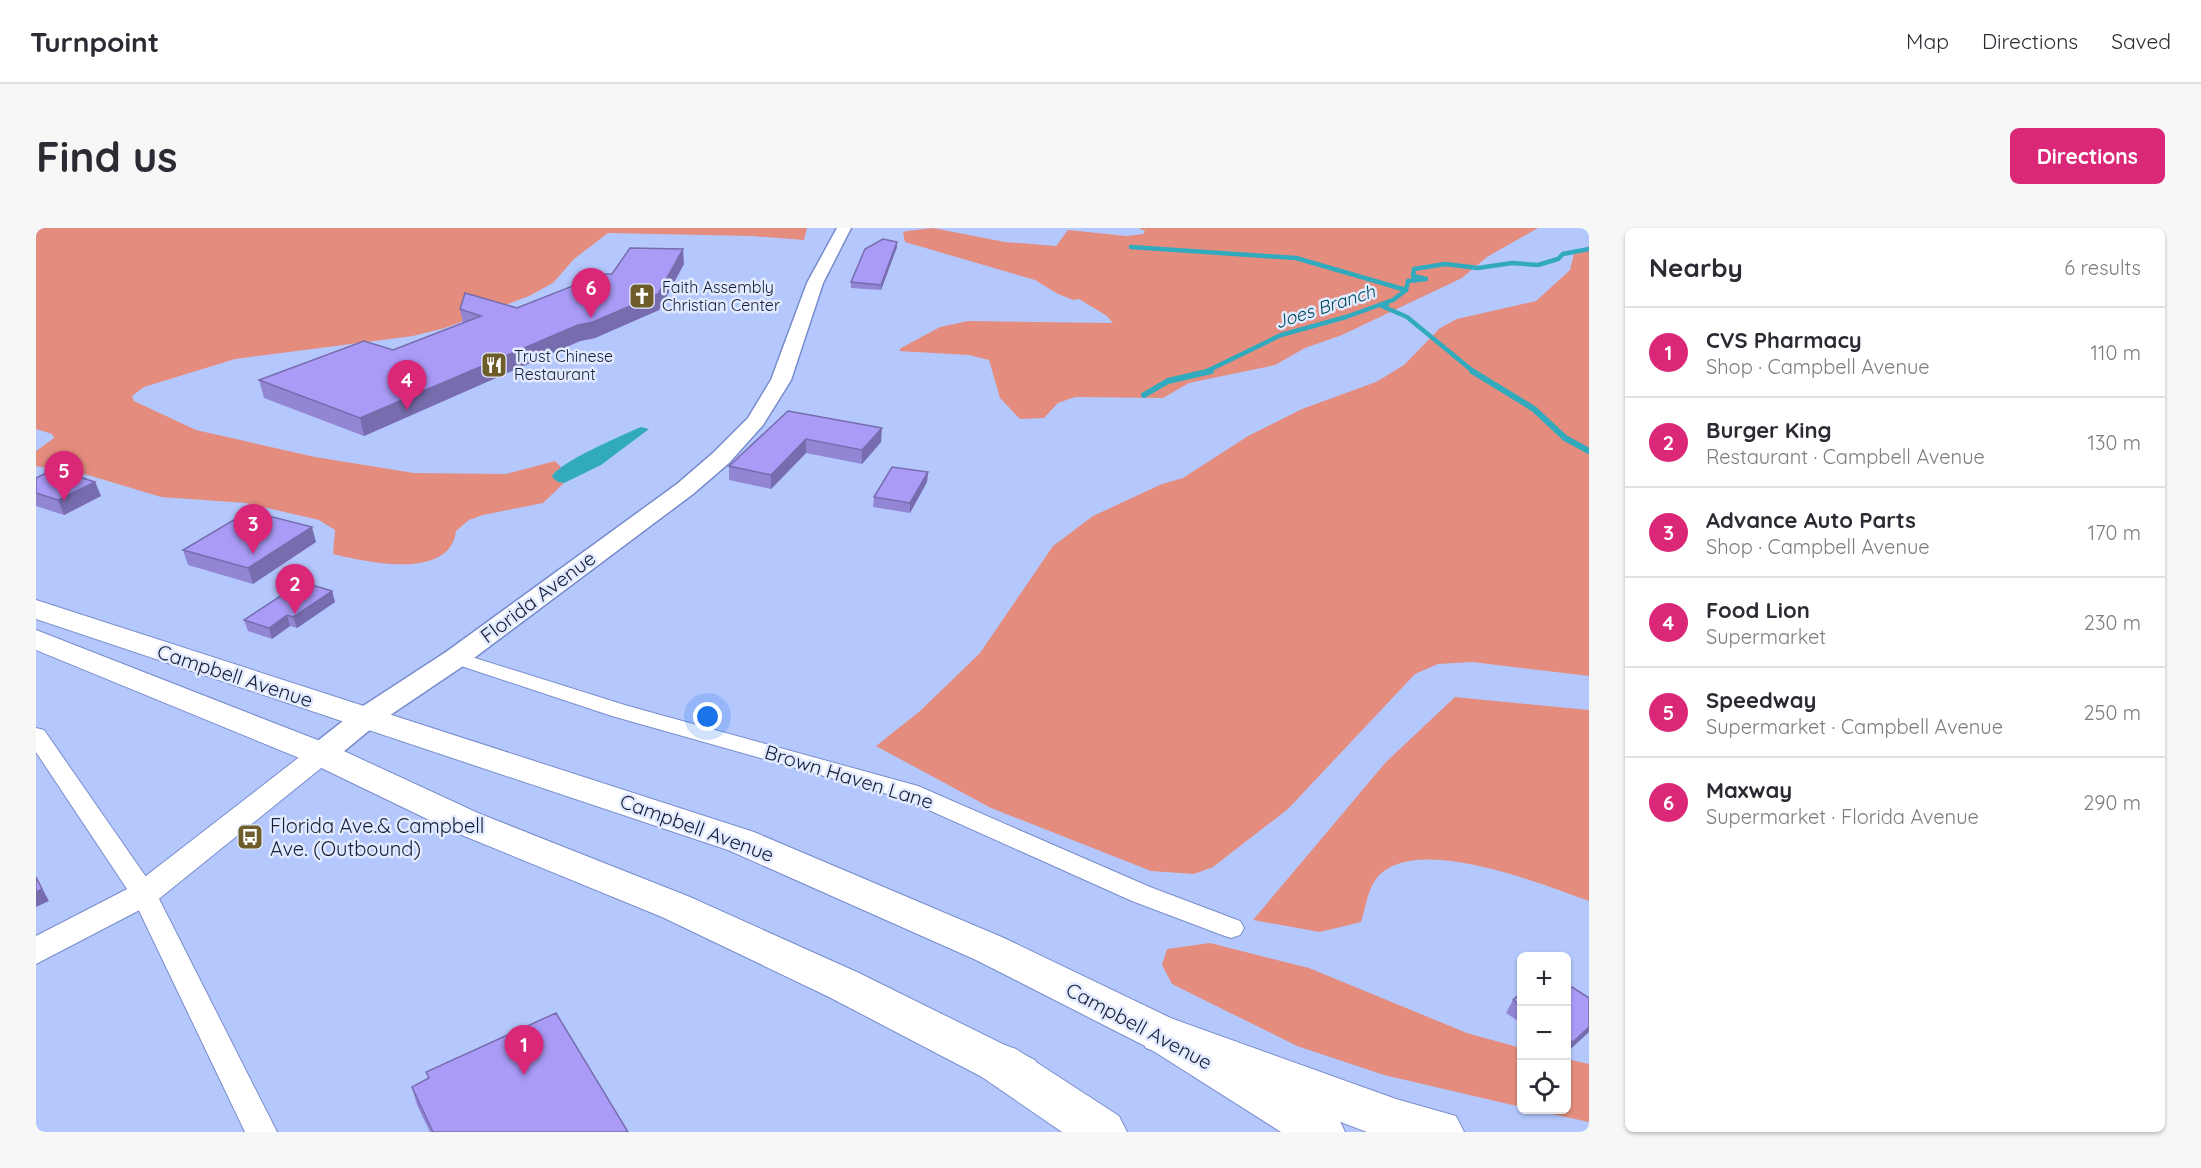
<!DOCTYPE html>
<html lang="en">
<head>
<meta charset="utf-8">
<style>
  :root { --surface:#fff; --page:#f7f7f7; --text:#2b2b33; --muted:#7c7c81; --line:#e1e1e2; --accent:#db2777 }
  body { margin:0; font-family:Quicksand,sans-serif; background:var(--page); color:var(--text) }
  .controls { position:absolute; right:18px; bottom:18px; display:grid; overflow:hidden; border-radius:9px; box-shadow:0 2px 4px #0004 }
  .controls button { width:54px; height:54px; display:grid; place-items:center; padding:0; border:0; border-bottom:2px solid var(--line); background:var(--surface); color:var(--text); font:30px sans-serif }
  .you { position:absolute; left:672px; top:489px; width:21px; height:21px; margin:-15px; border:4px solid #fff; border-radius:50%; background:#1a73e8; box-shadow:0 0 0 9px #1a73e833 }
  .badge { display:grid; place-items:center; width:39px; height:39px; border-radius:50%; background:var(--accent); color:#fff; font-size:20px; font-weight:700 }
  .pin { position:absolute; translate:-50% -50px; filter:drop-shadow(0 2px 3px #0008) }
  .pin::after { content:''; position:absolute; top:32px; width:21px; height:18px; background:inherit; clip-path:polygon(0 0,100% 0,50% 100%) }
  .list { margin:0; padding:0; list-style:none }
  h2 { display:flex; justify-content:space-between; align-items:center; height:78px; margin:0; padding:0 24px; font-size:26px }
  h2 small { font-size:20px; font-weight:400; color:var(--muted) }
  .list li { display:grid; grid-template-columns:39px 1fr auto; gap:18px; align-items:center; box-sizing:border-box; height:90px; padding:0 24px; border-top:2px solid var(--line) }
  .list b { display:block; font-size:22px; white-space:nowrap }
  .list p { margin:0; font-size:20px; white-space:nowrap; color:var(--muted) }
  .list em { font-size:20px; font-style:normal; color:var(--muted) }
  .icon { flex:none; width:33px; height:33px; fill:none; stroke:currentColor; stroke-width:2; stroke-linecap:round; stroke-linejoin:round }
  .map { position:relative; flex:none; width:1553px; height:904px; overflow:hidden; border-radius:9px }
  header { display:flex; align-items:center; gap:36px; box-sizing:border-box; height:84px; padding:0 30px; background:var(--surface); border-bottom:2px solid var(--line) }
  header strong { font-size:28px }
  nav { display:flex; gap:33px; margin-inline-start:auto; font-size:21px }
  .intro { display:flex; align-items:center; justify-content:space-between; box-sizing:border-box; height:144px; padding:0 36px }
  h1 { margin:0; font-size:42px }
  .button { padding:15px 27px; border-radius:9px; background:var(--accent); color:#fff; font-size:21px; font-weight:700 }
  main { display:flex; gap:36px; padding:0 36px }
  aside { flex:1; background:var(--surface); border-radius:9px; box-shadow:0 2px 4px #0004 }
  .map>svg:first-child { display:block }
</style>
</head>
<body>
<header>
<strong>Turnpoint</strong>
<nav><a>Map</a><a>Directions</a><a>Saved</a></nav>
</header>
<div class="intro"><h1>Find us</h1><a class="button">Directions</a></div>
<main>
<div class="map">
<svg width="1553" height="904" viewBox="0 0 1553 904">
  <rect width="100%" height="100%" fill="#b5c8fe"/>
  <!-- green -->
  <g fill="#e48d7e">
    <path d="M 0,0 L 771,0 L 768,12 L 716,8 L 572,5 L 538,31 L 517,55 L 493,68 L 409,100 L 377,108 L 199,131 L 108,159 L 96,168 L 98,173 L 160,202 L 279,229 L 378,245 L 470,246 L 519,233 L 525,239 L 518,245 L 522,254 L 528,255 L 507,275 L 447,287 L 433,292 L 420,303 C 414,353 330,334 297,326 L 299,302 L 283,292 L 210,275 L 125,269 L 52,247 L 0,238 L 0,223 L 18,210 L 16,206 L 0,201 Z"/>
    <polygon points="897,0 969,14 1020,18 1032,2 1090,8 1107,6 1109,3 1103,0 1502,0 1451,29 1426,50 1306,107 1269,120 1239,137 1153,155 1127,170 1039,169 1022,175 1008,190 984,191 964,170 953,132 933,127 863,123 865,120 904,99 932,93 1077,95 1071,88 1043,71 1037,72 1022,66 999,52 869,14 867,5 870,3"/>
    <polygon points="1553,18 1553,448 1436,434 1402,436 1379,446 1252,581 1177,639 1158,646 1115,643 955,580 840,518 884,483 944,425 1017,318 1057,288 1126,256 1147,250 1212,208 1266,181 1340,154 1368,137 1404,100 1421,91 1500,73 1534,42 1538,26"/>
    <path d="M 1419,469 L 1553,482 L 1553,673 C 1507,657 1377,603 1340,651 C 1332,661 1329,682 1325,694 L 1284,704 L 1217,692 L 1350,534 Z"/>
    <polygon points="1174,715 1273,740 1431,805 1485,820 1485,879 1348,847 1261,818 1136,756 1126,737 1131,721"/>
    <polygon points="1531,831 1553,836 1553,894 1497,882 1530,882"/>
  </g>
  <!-- water -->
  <path fill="#32aabd" d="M 605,199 L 613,201 L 565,237 L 528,255 L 522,254 L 516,249 C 521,235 589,206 605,199 Z"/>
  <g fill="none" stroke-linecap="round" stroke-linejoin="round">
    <!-- stream-far1 -->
    <g stroke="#32aabd" stroke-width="4.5">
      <polyline points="1095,19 1260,30 1370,62"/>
      <polyline points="1351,76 1346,78 1371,89 1438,144"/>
      <polyline points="1169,144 1245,107 1310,89 1357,72 1370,62 1372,53 1390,51 1377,48 1378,41 1409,36 1442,40 1476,35 1502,37 1522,31 1527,26 1553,21"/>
    </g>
    <!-- stream -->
    <g stroke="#32aabd" stroke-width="6">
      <polyline points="1436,143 1498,181 1529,210 1553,223"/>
      <polyline points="1108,167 1132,153 1175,143"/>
    </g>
    <!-- minor casing -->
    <g stroke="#788ccd" stroke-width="2">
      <g id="minor">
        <polygon points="420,424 592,478 882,558 1114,659 1204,693 1208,700 1204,707 1195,710 1186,707 1096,673 866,570 576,488 413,434 410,430 413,426"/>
        <polygon points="0,500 8,502 117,659 241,904 209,904 97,670 0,524"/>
      </g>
    </g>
    <!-- tertiary casing -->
    <g stroke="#788ccd" stroke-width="2">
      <polygon id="tertiary" points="285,517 295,520 299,526 295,532 119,674 0,736 0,708 97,658 275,520"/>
    </g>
    <!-- secondary casing -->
    <g stroke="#788ccd" stroke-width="3">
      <polygon id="secondary" points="801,0 815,0 787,55 755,152 727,197 693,235 657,266 430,436 341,496 296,533 285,536 274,533 270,526 274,519 321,482 410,424 641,256 677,225 712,190 735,152 771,55"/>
    </g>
    <!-- primary casing -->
    <g stroke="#788ccd" stroke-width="2">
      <g id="primary">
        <polygon points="0,372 718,604 968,710 1141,793 1302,889 1309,904 1245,904 1111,819 940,732 692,622 0,391"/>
        <polygon points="0,402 297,518 442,585 654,669 823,745 999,832 1006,846 999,860 983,865 967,860 793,769 626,689 416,603 273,534 0,422"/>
      </g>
    </g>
    <!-- motorway casing -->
    <g stroke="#788ccd" stroke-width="2">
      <g id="motorway">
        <polygon points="1126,787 1360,871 1420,888 1428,904 1331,904 1110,820 1103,806 1110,792"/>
        <polygon points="963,815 980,821 1083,888 1091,904 1026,904 946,849 940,835 946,821"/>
      </g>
    </g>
    <!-- minor -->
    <use href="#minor" fill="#fff" fill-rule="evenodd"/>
    <!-- tertiary -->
    <use href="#tertiary" fill="#fff" fill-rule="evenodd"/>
    <!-- secondary -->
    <use href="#secondary" fill="#fff" fill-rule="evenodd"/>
    <!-- primary -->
    <use href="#primary" fill="#fff" fill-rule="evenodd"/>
    <!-- motorway -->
    <use href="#motorway" fill="#fff" fill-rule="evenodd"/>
  </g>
  <!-- wall -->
  <g fill="#9285d4">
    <polygon points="861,19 845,62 815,60 815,54"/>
    <polygon points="648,36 623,82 559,110 544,113 328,208 228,170 223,152 357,122 427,95 424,81 481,80 576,46"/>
    <polygon points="752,183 845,214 826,236 770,225 735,261 693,252 693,238"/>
    <polygon points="892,244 891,254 874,285 837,279 838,269"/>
    <polygon points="0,250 59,254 65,268 28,287 0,278"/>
    <polygon points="280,314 217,356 152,337 147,322"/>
    <polygon points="296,363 299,374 261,400 254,398 236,411 212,403 208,392"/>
    <polygon points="1530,764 1553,804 1530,825"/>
    <polygon points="1485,765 1485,795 1470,785 1477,772"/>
    <polygon points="376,859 592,904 394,904 381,877"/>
  </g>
  <!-- shaded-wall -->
  <g fill="#776cad">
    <polygon points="861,14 861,19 845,62 845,57"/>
    <polygon points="647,21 648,36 623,82 559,110 544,113 328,208 324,190"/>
    <polygon points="846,200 845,214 826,236 826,222"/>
    <polygon points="770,211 770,225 735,261 735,247"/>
    <polygon points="892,244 891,254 874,285 874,275"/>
    <polygon points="59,254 65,268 28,287 22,272"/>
    <polygon points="276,299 280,314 217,356 212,340"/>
    <polygon points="296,363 299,374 261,400 257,389"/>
    <polygon points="251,387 254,398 236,411 233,400"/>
    <polygon points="0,649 13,673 0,679"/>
    <polygon points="1553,799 1553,804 1530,825 1537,814"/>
  </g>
  <!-- building -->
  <g fill="#aa9bf7" stroke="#776cad" stroke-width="1.5">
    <polygon points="847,11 861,14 845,57 815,54 829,21"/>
    <polygon points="594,20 647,21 622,66 557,94 542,97 324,190 223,152 328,113 357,122 445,88 424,81 429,65 481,80 557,50 560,46 576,46"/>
    <polygon points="752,183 846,200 826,222 770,211 735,247 693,238"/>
    <polygon points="856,239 892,244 874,275 838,269"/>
    <polygon points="18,241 59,254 22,272 0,265 0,250"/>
    <polygon points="213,283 276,299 212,340 147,322"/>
    <polygon points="266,354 296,363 257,389 251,387 233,400 208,392"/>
    <polygon points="0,649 6,661 0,664"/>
    <polygon points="1536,759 1553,770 1553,799 1537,814 1530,810 1530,764"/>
    <polygon points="1485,765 1485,778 1477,772"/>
    <polygon points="520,785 592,904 397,904 376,859 393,850 390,844"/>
  </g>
  <!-- icons -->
  <defs>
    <g id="church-square" transform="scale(1.35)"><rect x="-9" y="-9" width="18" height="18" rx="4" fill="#6e5c2a" stroke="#e2eaff"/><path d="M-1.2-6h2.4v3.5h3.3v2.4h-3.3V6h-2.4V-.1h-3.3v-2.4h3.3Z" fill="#fff"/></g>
    <g id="restaurant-square" transform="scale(1.35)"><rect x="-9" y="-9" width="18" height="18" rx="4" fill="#6e5c2a" stroke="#e2eaff"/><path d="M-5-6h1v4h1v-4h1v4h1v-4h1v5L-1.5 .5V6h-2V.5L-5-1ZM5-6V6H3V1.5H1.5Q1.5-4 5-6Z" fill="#fff"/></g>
    <g id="bus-square" transform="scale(1.35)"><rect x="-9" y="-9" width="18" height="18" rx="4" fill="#6e5c2a" stroke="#e2eaff"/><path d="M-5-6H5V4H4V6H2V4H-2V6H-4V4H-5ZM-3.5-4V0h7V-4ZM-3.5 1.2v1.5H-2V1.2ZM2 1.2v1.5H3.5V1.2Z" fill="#fff"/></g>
  </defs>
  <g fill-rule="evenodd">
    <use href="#church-square" x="606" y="68"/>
    <use href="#restaurant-square" x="458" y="137"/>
    <use href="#bus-square" x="214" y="609"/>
  </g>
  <g text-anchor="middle" stroke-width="5" stroke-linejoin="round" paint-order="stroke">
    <!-- far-poi labels -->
    <g font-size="16" fill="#161d37" stroke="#e2eaff" text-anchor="start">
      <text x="626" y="65">Faith Assembly<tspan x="626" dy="18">Christian Center</tspan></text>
      <text x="478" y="134">Trust Chinese<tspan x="478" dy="18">Restaurant</tspan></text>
    </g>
    <!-- far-water labels -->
    <g font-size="18" font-style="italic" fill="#004852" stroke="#e2eaff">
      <text transform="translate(1289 79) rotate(-18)" y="6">Joes Branch</text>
    </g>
    <!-- street labels -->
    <g font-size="20" fill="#161d37" stroke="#e2eaff">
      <text transform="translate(502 369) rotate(-37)" y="7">Florida Avenue</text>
      <text transform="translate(199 448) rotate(18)" y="7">Campbell Avenue</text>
      <text transform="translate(813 549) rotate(17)" y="7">Brown Haven Lane</text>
      <text transform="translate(661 600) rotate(20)" y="7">Campbell Avenue</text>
      <text transform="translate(1103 798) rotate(28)" y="7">Campbell Avenue</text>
    </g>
    <!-- poi labels -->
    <g font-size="20" fill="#161d37" stroke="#e2eaff" text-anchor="start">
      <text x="234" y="605">Florida Ave.&amp; Campbell<tspan x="234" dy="23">Ave. (Outbound)</tspan></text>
    </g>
  </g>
</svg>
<div class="controls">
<button>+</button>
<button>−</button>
<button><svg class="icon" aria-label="locate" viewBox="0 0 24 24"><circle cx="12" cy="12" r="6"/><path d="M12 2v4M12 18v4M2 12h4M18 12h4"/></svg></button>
</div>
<div class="you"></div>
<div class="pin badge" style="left:488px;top:847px">1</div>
<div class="pin badge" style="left:259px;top:386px">2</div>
<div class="pin badge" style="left:217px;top:326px">3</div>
<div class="pin badge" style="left:371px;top:182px">4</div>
<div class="pin badge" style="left:28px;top:273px">5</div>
<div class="pin badge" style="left:555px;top:90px">6</div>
</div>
<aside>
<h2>Nearby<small>6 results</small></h2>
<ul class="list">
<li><span class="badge">1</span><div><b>CVS Pharmacy</b><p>Shop · Campbell Avenue</p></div><em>110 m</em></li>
<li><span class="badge">2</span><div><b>Burger King</b><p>Restaurant · Campbell Avenue</p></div><em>130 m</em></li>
<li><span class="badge">3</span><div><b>Advance Auto Parts</b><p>Shop · Campbell Avenue</p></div><em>170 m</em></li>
<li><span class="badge">4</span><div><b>Food Lion</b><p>Supermarket</p></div><em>230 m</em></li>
<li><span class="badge">5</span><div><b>Speedway</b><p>Supermarket · Campbell Avenue</p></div><em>250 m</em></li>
<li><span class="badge">6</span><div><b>Maxway</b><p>Supermarket · Florida Avenue</p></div><em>290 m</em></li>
</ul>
</aside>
</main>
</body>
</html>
